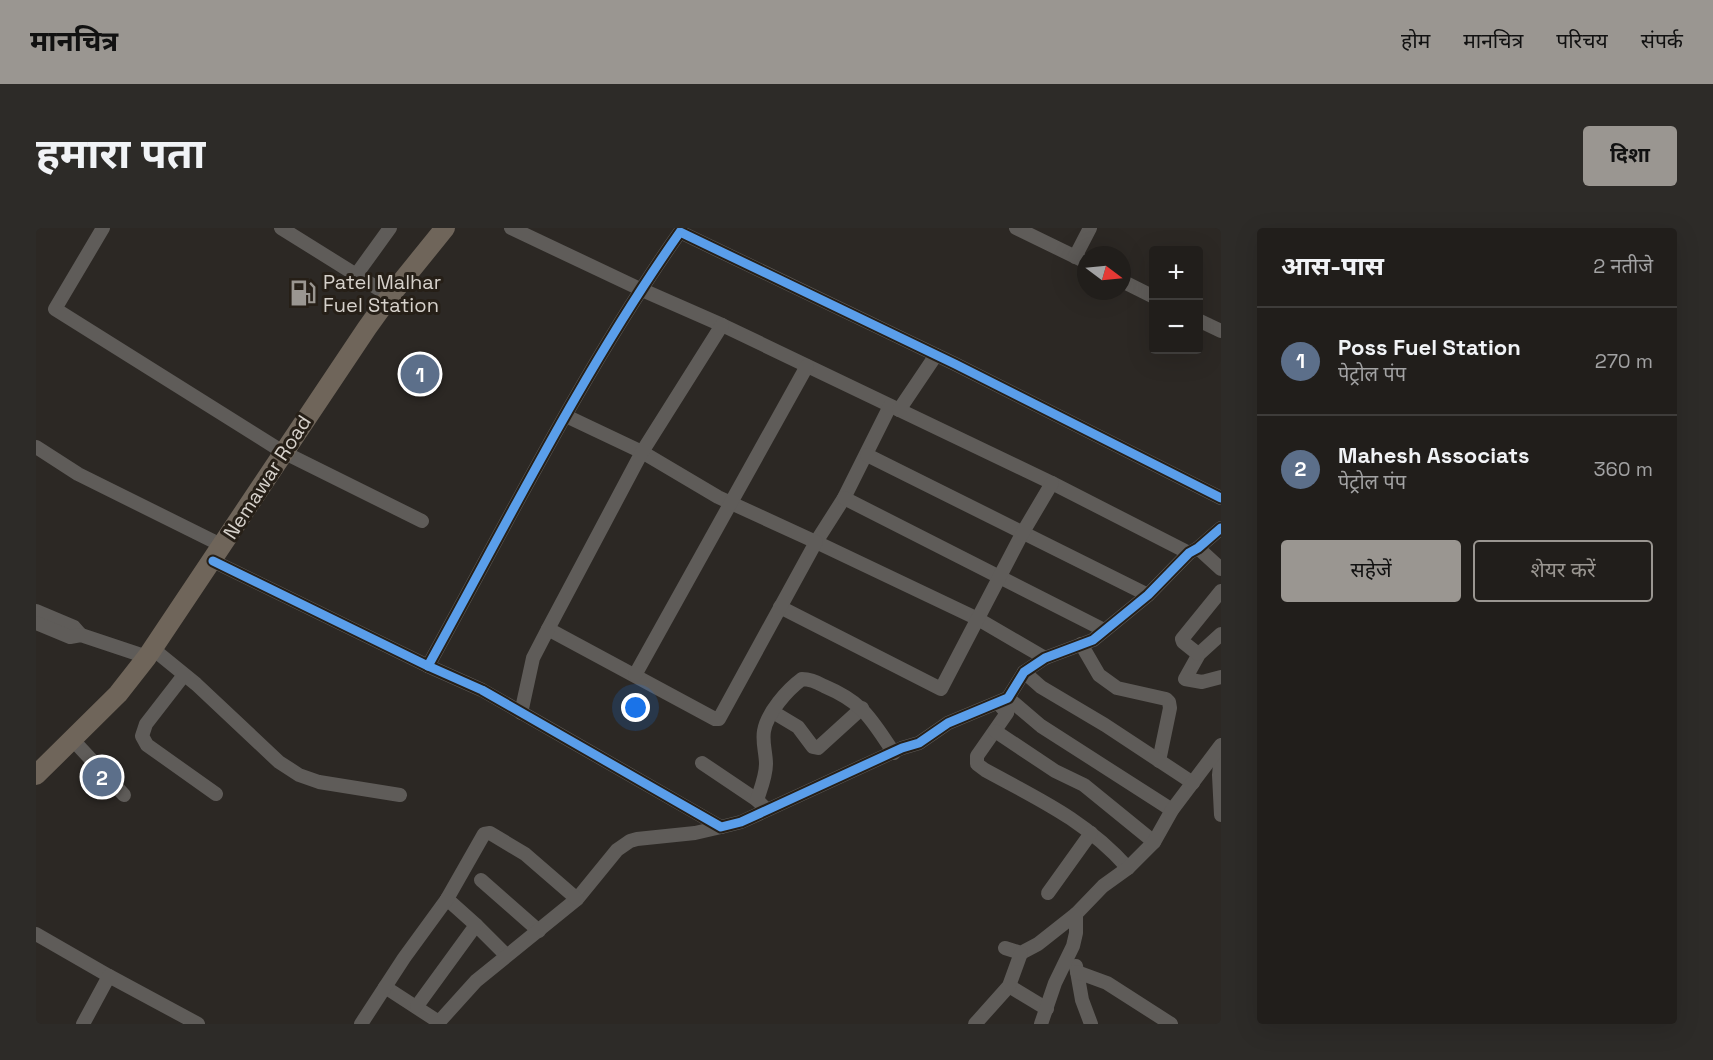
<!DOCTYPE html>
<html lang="hi">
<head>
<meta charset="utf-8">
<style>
  :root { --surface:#211e1b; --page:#2d2b28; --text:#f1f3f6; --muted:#a2a2a3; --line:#3e3c3a; --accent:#9a9691 }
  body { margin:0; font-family:"Space Grotesk","Noto Sans Devanagari",sans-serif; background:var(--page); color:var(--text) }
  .controls { position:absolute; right:18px; top:18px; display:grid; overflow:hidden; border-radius:6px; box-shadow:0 6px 24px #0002 }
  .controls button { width:54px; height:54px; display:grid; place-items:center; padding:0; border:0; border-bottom:2px solid var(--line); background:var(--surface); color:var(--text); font:30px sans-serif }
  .compass { position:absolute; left:1041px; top:18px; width:54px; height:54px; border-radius:50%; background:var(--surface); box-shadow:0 6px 24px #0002; rotate:106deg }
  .you { position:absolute; left:600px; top:480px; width:21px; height:21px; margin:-15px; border:4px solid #fff; border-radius:50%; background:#1a73e8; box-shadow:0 0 0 9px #1a73e833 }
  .badge { display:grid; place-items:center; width:39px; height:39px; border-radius:50%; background:var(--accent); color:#fff; font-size:20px; font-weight:700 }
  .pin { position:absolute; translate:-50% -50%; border:3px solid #fff; box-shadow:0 2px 6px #0006 }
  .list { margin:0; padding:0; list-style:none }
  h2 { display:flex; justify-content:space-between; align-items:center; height:78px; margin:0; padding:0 24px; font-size:26px }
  h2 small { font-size:20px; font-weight:400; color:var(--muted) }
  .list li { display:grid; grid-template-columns:39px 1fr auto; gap:18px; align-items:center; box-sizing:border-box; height:108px; padding:0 24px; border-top:2px solid var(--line) }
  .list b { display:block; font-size:22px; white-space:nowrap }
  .list p { margin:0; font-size:20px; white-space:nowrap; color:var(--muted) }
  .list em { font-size:20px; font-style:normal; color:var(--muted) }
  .actions { display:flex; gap:12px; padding:18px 24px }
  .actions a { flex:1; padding:14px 0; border:2px solid var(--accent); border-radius:6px; text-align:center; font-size:21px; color:var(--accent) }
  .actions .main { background:var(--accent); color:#111 }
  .map { position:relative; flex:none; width:1185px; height:796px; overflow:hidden; border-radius:6px }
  header { display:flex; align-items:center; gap:36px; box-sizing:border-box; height:84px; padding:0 30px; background:var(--accent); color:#111 }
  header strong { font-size:28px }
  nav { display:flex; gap:33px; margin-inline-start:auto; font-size:21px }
  .intro { display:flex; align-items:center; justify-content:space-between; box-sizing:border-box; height:144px; padding:0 36px }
  h1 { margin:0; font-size:42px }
  .button { padding:15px 27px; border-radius:6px; background:var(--accent); color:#111; font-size:21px; font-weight:700 }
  main { display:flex; gap:36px; padding:0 36px }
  aside { flex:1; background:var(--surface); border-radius:6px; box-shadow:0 6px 24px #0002 }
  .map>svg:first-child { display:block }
</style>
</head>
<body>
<header>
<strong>मानचित्र</strong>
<nav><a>होम</a><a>मानचित्र</a><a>परिचय</a><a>संपर्क</a></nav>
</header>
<div class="intro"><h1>हमारा पता</h1><a class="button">दिशा</a></div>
<main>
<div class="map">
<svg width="1185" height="796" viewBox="0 0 1185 796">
  <rect width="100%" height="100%" fill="#2c2824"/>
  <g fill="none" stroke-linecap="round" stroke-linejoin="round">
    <!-- minor -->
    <g stroke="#5f5c59" stroke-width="14">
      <polyline points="67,0 19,81 247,224 386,293"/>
      <polyline points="245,0 354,68"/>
      <polyline points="475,0 604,61 686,97 1016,255 1153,325"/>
      <polyline points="980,0 1050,34"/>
      <polyline points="1039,29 1054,0"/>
      <polyline points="320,47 354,0"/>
      <polyline points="1086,53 1118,69"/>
      <polyline points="1162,92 1185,103"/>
      <polyline points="854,178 808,270 780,314 942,391 1009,430"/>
      <polyline points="863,182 900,127"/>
      <polyline points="0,219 42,246 177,313"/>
      <polyline points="831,227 1112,367"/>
      <polyline points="808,270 1068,402"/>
      <polyline points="1162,320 1185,341"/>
      <polyline points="177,333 392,438 446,462 685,599 705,594 866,520 883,515 912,495 972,470 988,444 1009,430 1057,412 1112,367 1153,325 1162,320 1185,300"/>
      <polyline points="744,379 905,461 987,304 1016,255"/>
      <polyline points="0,383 38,399 45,407"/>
      <polyline points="0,395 34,409 45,407 111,429"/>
      <polyline points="512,401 679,491 683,491 780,314 682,269 606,224 530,188"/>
      <polyline points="1185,406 1163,426 1149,451 1166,454 1185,449"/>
      <polyline points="1045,416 1063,447 1081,460 1130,471 1133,474 1134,480 1123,533"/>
      <polyline points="117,421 160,456 243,534 263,547 283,554 364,567"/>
      <polyline points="1162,426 1147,414 1146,411 1185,363"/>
      <path d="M 392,438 C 472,293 549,139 644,4 L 919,136 L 1185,270"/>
      <polyline points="988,444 1005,459 1069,497 1157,555"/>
      <polyline points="148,447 110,496 106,508 111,517 180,566"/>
      <polyline points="599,447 771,138"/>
      <polyline points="972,470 1005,498 1136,582"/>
      <path d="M 962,475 L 971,485 L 941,528 L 941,536 L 949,542 C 1004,572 1049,592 1092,640"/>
      <polyline points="737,484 762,499 777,519 782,520 826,480"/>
      <polyline points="485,485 497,430 512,401 606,224 686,97"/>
      <polyline points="959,503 1019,543 1048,557 1118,614"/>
      <polyline points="37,512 88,567"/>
      <polyline points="1185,527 1183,547 1185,587"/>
      <polyline points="666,535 721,572"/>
      <path d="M 730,581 L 721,572 C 725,560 730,548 730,536 C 730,525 726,514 728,503 C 731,485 751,462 766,451 C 774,451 781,454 788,458 C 828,475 834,490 858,525"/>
      <polyline points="445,652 503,703"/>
      <polyline points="1012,665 1055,605"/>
      <polyline points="440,697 470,727"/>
      <polyline points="0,706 73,748"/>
      <polyline points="969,720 985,725 1002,716 1040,686 1067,658 1092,640 1118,614 1136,582 1185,517"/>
      <polyline points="1040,738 1046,772 1055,796"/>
      <polyline points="1041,744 1071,755 1135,796"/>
      <polyline points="973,758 1011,781"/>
      <polyline points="349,759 403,794 440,753 541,671 581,622 594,613 601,611 659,605 685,599"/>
      <polyline points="381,778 440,697 411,671"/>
      <polyline points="47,796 73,748 162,796"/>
      <polyline points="325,796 368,730 411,671 448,606 454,605 489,626 541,671"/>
      <polyline points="939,796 973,758 985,725"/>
      <polyline points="1005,796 1019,755 1037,718 1040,705 1040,686"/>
    </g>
    <!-- highway -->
    <polyline stroke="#6f655a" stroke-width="20" points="0,547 82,466 111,429 331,100 354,68 409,0"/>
    <!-- cycleway casing -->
    <g stroke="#261f17" stroke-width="13">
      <g id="cycleway">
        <polyline points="177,333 392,438 446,462 685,599 705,594 866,520 883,515 912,495 972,470 988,444 1009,430 1057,412 1112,367 1153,325 1162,320 1185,300"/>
        <path d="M 392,438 C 472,293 549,139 644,4 L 919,136 L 1185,270"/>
      </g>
    </g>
    <!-- cycleway -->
    <use href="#cycleway" stroke="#5a9eea" stroke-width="9"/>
  </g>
  <!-- icons -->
  <defs>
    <g id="fuel-bare" transform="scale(2.07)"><path d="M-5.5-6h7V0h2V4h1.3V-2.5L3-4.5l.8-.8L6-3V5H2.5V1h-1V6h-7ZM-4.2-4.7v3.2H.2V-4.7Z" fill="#9a9691" stroke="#261f17" stroke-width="2.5" paint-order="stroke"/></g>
  </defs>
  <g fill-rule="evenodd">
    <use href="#fuel-bare" x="267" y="65"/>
  </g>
  <g text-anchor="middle" stroke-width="6" stroke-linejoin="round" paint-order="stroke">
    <!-- poi labels -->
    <g font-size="20" fill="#d6d1cb" stroke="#261f17" text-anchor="start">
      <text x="287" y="61">Patel Malhar<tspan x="287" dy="23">Fuel Station</tspan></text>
    </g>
    <!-- street labels -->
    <g font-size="20" fill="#d6d1cb" stroke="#261f17">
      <text transform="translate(231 249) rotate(-57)" y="7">Nemawar Road</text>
    </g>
  </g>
</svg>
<div class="controls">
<button>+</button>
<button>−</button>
</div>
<svg class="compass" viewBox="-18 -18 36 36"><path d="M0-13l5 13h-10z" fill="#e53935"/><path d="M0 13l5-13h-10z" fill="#a2a2a3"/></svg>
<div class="you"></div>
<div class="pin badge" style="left:384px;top:146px;background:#5c6f8a">1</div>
<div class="pin badge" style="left:66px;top:549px;background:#5c6f8a">2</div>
</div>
<aside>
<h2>आस-पास<small>2 नतीजे</small></h2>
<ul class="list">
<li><span class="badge" style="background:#5c6f8a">1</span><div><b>Poss Fuel Station</b><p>पेट्रोल पंप</p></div><em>270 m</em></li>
<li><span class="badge" style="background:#5c6f8a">2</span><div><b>Mahesh Associats</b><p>पेट्रोल पंप</p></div><em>360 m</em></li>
</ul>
<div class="actions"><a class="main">सहेजें</a><a>शेयर करें</a></div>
</aside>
</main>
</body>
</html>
